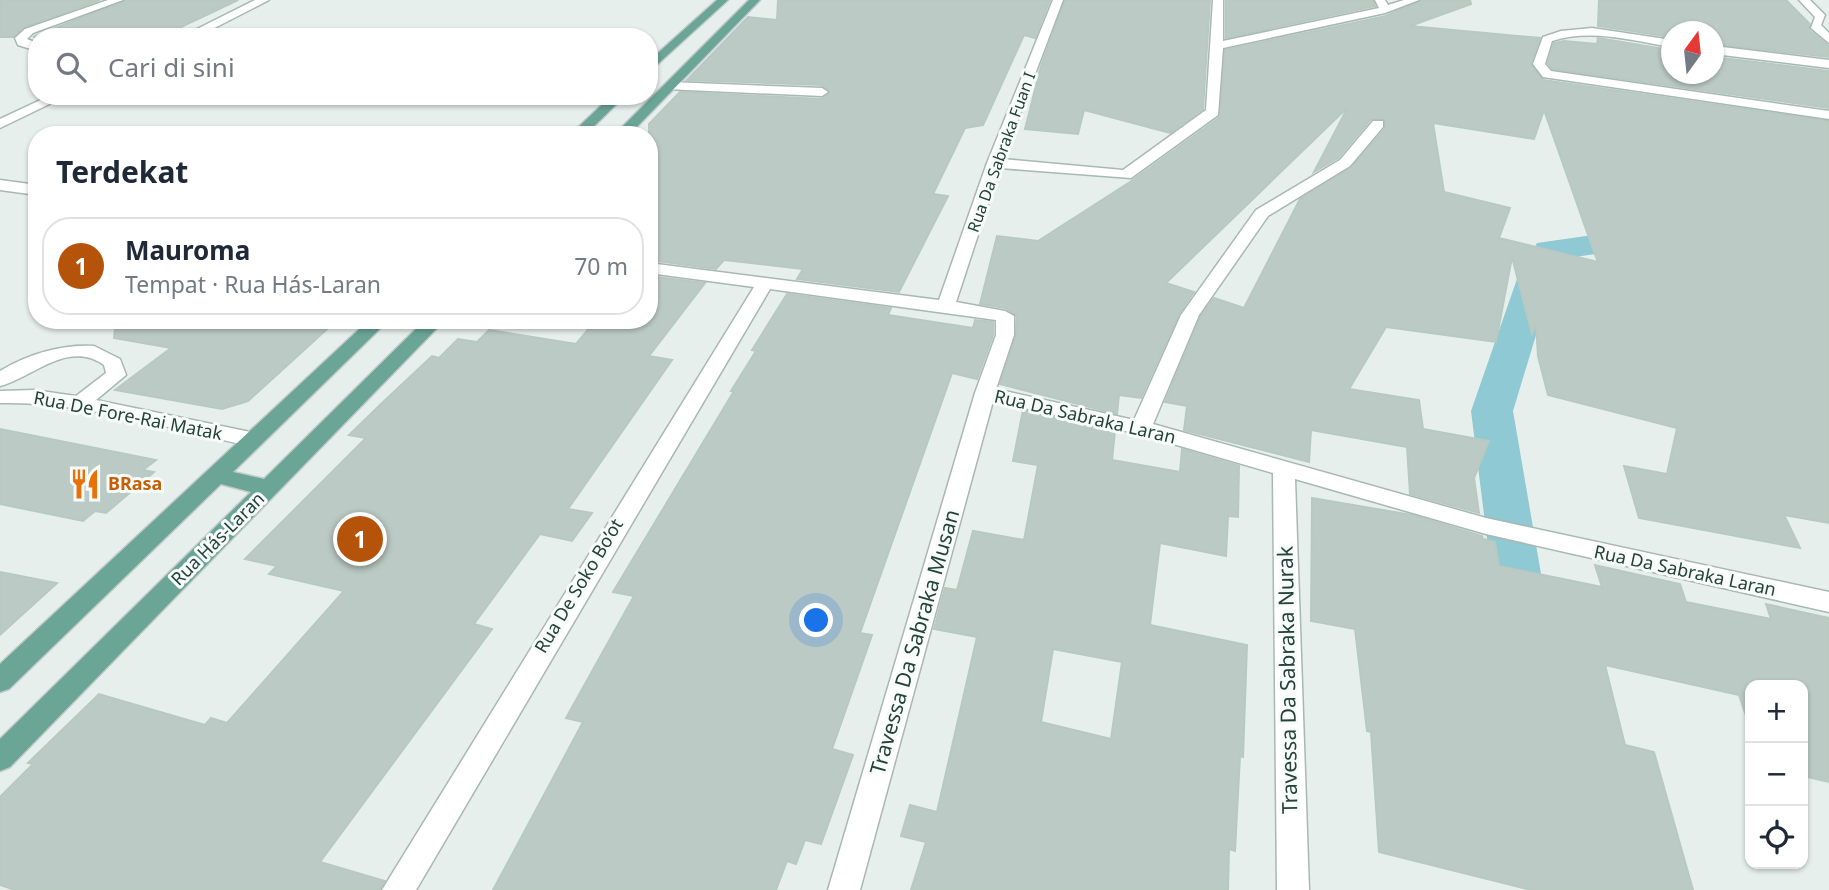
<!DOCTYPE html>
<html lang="id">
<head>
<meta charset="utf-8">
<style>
  :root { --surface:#fff; --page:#f2f2f3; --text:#1f2937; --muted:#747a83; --line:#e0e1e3; --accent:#b45309 }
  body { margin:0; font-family:"Noto Sans",sans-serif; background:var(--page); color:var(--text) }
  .controls { position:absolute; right:21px; bottom:21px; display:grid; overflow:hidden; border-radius:14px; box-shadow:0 2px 5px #0004 }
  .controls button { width:63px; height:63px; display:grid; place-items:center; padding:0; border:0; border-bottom:2px solid var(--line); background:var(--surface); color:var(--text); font:35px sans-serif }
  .compass { position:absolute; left:1661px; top:21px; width:63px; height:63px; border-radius:50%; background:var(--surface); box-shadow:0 2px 5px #0004; rotate:15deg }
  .you { position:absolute; left:817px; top:621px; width:24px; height:24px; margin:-18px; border:5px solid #fff; border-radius:50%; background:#1a73e8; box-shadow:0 0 0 10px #1a73e833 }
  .badge { display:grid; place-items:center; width:46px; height:46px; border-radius:50%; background:var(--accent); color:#fff; font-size:23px; font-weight:700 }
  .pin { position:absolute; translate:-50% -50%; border:4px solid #fff; box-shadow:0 2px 7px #0006 }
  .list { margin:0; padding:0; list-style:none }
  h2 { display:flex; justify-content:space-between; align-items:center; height:91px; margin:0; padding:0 28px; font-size:30px }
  h2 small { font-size:23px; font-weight:400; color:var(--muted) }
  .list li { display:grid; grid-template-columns:46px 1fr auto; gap:21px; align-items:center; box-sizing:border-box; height:98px; margin:0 14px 14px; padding:0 14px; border:2px solid var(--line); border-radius:28px }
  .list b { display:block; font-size:26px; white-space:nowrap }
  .list p { margin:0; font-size:23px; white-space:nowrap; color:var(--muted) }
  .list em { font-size:23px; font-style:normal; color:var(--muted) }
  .icon { flex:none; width:38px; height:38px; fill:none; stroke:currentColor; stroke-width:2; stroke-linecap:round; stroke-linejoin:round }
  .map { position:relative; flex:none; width:1829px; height:890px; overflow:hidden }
  .search { position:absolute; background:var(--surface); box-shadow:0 2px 5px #0004; left:28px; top:28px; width:630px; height:77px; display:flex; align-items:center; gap:18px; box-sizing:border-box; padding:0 24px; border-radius:28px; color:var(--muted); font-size:26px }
  .panel { position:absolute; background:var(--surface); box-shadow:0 2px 5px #0004; left:28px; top:126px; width:630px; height:203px; border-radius:28px }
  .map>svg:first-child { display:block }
</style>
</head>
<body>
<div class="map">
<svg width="1829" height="890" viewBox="0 0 1829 890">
  <rect width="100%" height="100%" fill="#e6efeb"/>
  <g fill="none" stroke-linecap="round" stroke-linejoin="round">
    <!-- canal -->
    <polygon fill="#8ec9d4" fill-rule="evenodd" points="1649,227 1661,230 1666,237 1661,244 1562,259 1553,279 1513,411 1550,626 1543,641 1524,647 1505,641 1498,626 1471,411 1517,279 1537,243"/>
  </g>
  <!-- building -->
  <g fill="#bbcac4" stroke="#b8c9c2" stroke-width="2" fill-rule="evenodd">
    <polygon points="0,0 100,0 24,27 13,37 0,37"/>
    <polygon points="126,0 238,0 160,37 33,37"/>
    <polygon points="778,0 1050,0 1035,38 1024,35 983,125 965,128 933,194 948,196 899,292 797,279 803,269 724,260 716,269 649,260 649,124 680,92 822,99 830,93 822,85 687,80 748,17 777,20"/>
    <polygon points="1065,0 1210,0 1203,109 1170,133 1084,110 1078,134 1025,129 1041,66"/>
    <polygon points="1226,0 1373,0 1375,6 1226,38"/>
    <path d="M 1422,0 L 1470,0 L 1471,4 L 1410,26 L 1540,38 L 1531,63 L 1543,80 L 1829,121 L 1829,523 L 1784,515 L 1800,548 L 1639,518 L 1624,466 L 1667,474 L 1677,428 L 1548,395 L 1538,356 L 1536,324 L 1532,334 L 1512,257 L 1496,342 L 1386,327 L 1349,389 L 1419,400 L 1423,429 L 1489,441 L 1474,478 L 1479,513 L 1410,494 L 1407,447 L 1311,430 L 1309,462 L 1184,430 L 1187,406 L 1165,402 L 1201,316 L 1214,298 L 1244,308 L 1300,199 L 1351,168 L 1385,129 L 1385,119 L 1371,119 L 1338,158 L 1314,172 L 1348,107 L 1166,283 L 1194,292 L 1179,314 L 1141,398 L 1119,395 L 1117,414 L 1000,384 L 1016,336 L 1017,316 L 1005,308 L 980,304 L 997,236 L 1038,241 L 1133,180 L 1220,117 L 1225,50 L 1386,16 ZM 1544,110 L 1594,252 L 1598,262 L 1499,238 L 1510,208 L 1444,192 L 1433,123 L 1534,139 Z"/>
    <polygon points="1599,0 1786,0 1810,24 1809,30 1829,46 1829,57 1713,44 1713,32 1671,32 1671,37 1598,26"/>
    <polygon points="1598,38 1671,50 1671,74 1713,74 1713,57 1829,71 1829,108 1552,69 1548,63 1554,43 1564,41 1597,44"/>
    <polygon points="649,276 705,283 649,356 672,360 568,509 592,513 572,541 540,534 474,624 492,629 320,862 385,881 379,890 15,890 0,885 0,797 33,764 28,763 99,694 205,725 211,718 227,723 344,591 269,574 277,566 245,559 366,438 349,435 381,404 432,356 439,358 458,339 477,342 489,330 576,344 596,320 649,320"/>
    <polygon points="787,294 891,308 888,315 973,328 975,320 993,322 993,335 977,379 952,373 860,633 872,635 832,749 853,755 821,844 805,840 796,864 787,861 776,890 493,890 583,722 566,718 634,596 613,592 734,391 731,391 756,351 752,350"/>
    <polygon points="116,320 337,320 248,401 222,409 115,390 171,348 114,338"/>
    <path d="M 1023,410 L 1115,431 L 1112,460 L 1180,472 L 1182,449 L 1239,466 L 1238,517 L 1228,516 L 1226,556 L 1160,543 L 1150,625 L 1247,645 L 1243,757 L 1240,756 L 1235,851 L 1229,849 L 1228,890 L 911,890 L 926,842 L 901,836 L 910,805 L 937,812 L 977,637 L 934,629 L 945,588 L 957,590 L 973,531 L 1024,540 L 1038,465 L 1013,461 ZM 1053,649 L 1122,662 L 1111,739 L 1041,722 Z"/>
    <polygon points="0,429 156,460 143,470 154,472 106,513 95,511 83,521 0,504"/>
    <polygon points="1312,498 1412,515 1482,536 1483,539 1495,542 1499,566 1602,587 1595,565 1680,584 1686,602 1771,619 1766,604 1829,618 1829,782 1803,776 1803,685 1750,685 1750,728 1739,695 1605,665 1625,745 1654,752 1693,890 1531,890 1379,852 1371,732 1367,731 1355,629 1311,621"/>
    <polygon points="0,572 57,583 0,635"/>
  </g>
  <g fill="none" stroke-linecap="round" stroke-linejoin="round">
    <!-- service casing -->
    <g stroke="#a8b8b2" stroke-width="3">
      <polygon id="service" points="108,0 123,0 33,33 27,39 37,43 37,51 18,45 15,38 25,29"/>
    </g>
    <!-- minor casing -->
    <g stroke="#a8b8b2" stroke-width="3">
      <g id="minor">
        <polygon points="255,0 269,0 197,37 181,37"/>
        <polygon points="1053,0 1063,0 1003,159 1123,170 1206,110 1213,0 1223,0 1223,41 1379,8 1375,0 1385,0 1388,5 1404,0 1419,0 1385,13 1223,48 1218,115 1131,178 1000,168 956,302 1005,311 1014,316 1014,335 996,389 1134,420 1181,315 1256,210 1340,160 1373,121 1383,121 1383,127 1350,166 1268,216 1199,315 1153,424 1486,518 1829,592 1829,612 1486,534 1295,479 1309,890 1277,890 1273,473 1139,434 993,401 860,890 828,890 975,393 996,335 996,320 770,289 416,890 382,890 754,287 649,273 649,263 939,300 987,163"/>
        <polygon points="1799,0 1810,0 1825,15 1821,25 1829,33 1829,43 1811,28 1815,17"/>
        <path d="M 1592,28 L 1672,40 L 1672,47 C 1633,41 1591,28 1552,41 L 1545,64 L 1551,71 L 1829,111 L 1829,119 L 1543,77 L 1533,64 L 1543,37 L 1561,31 Z"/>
        <polygon points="1714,46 1829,60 1829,68 1714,54"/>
        <polygon points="670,82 822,88 828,92 822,96 665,89 664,86"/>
        <polygon points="49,96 66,96 0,128 0,119"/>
        <polygon points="0,180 37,185 37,195 0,190"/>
        <path d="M 94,346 L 120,359 L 126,375 L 96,400 L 255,433 L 265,440 L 255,447 C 174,430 83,401 0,403 L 0,391 L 34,390 L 76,396 L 106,373 L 104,365 C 68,339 32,378 0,386 L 0,371 C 28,354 62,344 94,346 Z"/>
      </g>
    </g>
    <!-- primary casing -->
    <g stroke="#c2cac8" stroke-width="3">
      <g id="primary">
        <polygon points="717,0 728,0 649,72 649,61"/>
        <polygon points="749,0 760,0 629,135 614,135"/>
        <polygon points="611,96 625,96 585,135 570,135"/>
        <polygon points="369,320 389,320 233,472 264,479 425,320 445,320 10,767 0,771 0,739 251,492 221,484 9,689 0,692 0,664"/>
      </g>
    </g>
    <!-- service -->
    <use href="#service" fill="#fff" fill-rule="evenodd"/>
    <!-- minor -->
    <use href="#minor" fill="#fff" fill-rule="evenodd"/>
    <!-- primary -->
    <use href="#primary" fill="#6aa596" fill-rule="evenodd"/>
  </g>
  <!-- icons -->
  <defs>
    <g id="restaurant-bare" transform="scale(2.415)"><path d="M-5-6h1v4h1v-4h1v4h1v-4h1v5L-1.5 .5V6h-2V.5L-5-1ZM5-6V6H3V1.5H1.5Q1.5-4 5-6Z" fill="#e8710a" stroke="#f7fbf9" stroke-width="2.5" paint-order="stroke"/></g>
  </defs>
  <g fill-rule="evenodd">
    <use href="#restaurant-bare" x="85" y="484"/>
  </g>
  <g text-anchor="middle" stroke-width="6" stroke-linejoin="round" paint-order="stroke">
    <!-- far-street labels -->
    <g font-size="16" fill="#24423a" stroke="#f7fbf9">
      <text transform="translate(1001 152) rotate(-70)" y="6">Rua Da Sabraka Fuan I</text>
    </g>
    <!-- street labels -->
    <g font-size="18" fill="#24423a" stroke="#f7fbf9">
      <text transform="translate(128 416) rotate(11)" y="6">Rua De Fore-Rai Matak</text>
      <text transform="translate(1085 417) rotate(13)" y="6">Rua Da Sabraka Laran</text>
      <text transform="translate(218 539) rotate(-45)" y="6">Rua Hás-Laran</text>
      <text transform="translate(1685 571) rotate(12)" y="6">Rua Da Sabraka Laran</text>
      <text transform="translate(579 586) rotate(-59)" y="6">Rua De Soko Bo’ot</text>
    </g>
    <!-- food labels -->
    <g font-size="18" font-weight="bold" fill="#c56008" stroke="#f7fbf9" text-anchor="start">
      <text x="108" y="490">BRasa</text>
    </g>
    <!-- near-street labels -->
    <g font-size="21" fill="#24423a" stroke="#f7fbf9">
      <text transform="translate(915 642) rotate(-74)" y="7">Travessa Da Sabraka Musan</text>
      <text transform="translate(1288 680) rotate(-91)" y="7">Travessa Da Sabraka Nurak</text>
    </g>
  </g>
</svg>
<div class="controls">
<button>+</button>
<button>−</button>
<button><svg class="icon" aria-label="locate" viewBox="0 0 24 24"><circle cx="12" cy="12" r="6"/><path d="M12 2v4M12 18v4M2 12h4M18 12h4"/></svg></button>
</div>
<svg class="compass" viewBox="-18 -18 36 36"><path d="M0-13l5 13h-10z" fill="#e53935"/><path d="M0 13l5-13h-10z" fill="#747a83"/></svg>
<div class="you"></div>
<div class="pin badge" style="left:360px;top:539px">1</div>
<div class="search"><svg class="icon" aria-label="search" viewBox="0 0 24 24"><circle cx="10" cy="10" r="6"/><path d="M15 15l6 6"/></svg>Cari di sini</div>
<section class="panel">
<h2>Terdekat<small></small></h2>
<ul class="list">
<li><span class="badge">1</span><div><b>Mauroma</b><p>Tempat · Rua Hás-Laran</p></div><em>70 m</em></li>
</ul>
</section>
</div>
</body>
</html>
